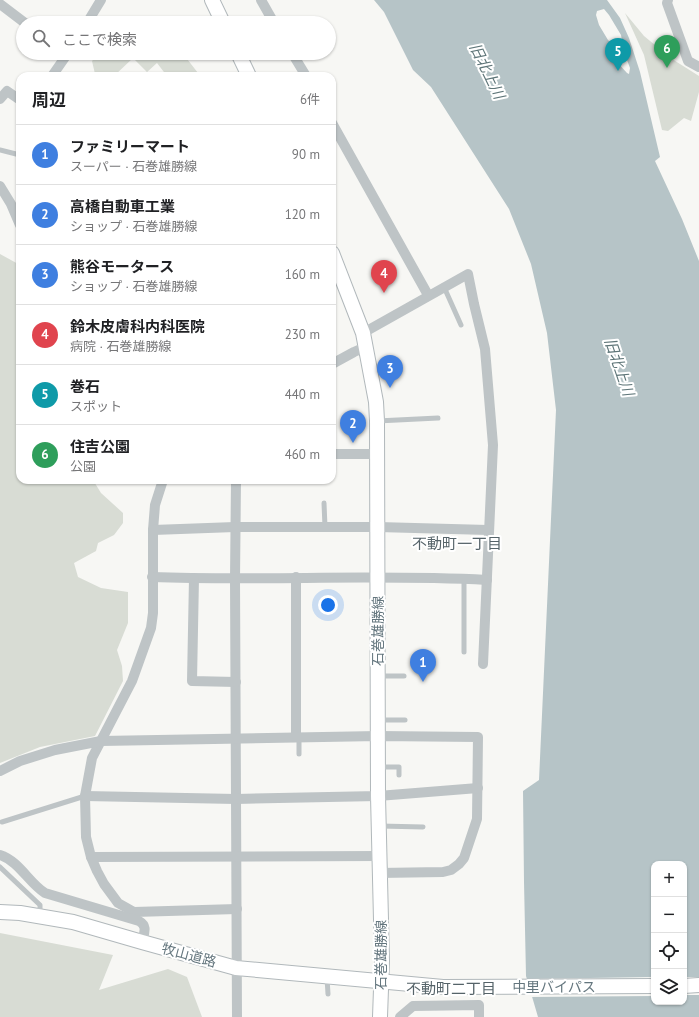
<!DOCTYPE html>
<html lang="ja">
<head>
<meta charset="utf-8">
<style>
  :root { --surface:#fff; --page:#f2f2f2; --text:#202124; --muted:#757577; --line:#e0e0e0; --accent:#db2777 }
  body { margin:0; font-family:"PT Sans","Noto Sans JP",sans-serif; background:var(--page); color:var(--text) }
  .controls { position:absolute; right:12px; bottom:12px; display:grid; overflow:hidden; border-radius:8px; box-shadow:0 1px 3px #0004 }
  .controls button { width:36px; height:36px; display:grid; place-items:center; padding:0; border:0; border-bottom:1px solid var(--line); background:var(--surface); color:var(--text); font:20px sans-serif }
  .you { position:absolute; left:328px; top:605px; width:14px; height:14px; margin:-10px; border:3px solid #fff; border-radius:50%; background:#1a73e8; box-shadow:0 0 0 6px #1a73e833 }
  .badge { display:grid; place-items:center; width:26px; height:26px; border-radius:50%; background:var(--accent); color:#fff; font-size:13px; font-weight:700 }
  .pin { position:absolute; translate:-50% -33px; filter:drop-shadow(0 1px 2px #0008) }
  .pin::after { content:''; position:absolute; top:21px; width:14px; height:12px; background:inherit; clip-path:polygon(0 0,100% 0,50% 100%) }
  .list { margin:0; padding:0; list-style:none }
  h2 { display:flex; justify-content:space-between; align-items:center; height:52px; margin:0; padding:0 16px; font-size:17px }
  h2 small { font-size:13px; font-weight:400; color:var(--muted) }
  .list li { display:grid; grid-template-columns:26px 1fr auto; gap:12px; align-items:center; box-sizing:border-box; height:60px; padding:0 16px; border-top:1px solid var(--line) }
  .list b { display:block; font-size:15px; white-space:nowrap }
  .list p { margin:0; font-size:13px; white-space:nowrap; color:var(--muted) }
  .list em { font-size:13px; font-style:normal; color:var(--muted) }
  .icon { flex:none; width:22px; height:22px; fill:none; stroke:currentColor; stroke-width:2; stroke-linecap:round; stroke-linejoin:round }
  .map { position:relative; flex:none; width:699px; height:1017px; overflow:hidden }
  .search { position:absolute; background:var(--surface); box-shadow:0 1px 3px #0004; left:16px; top:16px; width:320px; height:44px; display:flex; align-items:center; gap:10px; box-sizing:border-box; padding:0 14px; border-radius:22px; color:var(--muted); font-size:15px }
  .panel { position:absolute; background:var(--surface); box-shadow:0 1px 3px #0004; left:16px; top:72px; width:320px; height:412px; border-radius:12px }
  .map>svg:first-child { display:block }
</style>
</head>
<body>
<div class="map">
<svg width="699" height="1017" viewBox="0 0 699 1017">
  <rect width="100%" height="100%" fill="#f7f7f4"/>
  <!-- green -->
  <g fill="#d8dcd4">
    <polygon points="625,13 644,36 672,59 699,76 699,92 691,121 684,118 668,131 662,130 644,55"/>
    <polygon points="99,53 109,53 114,57 117,53 185,53 184,55 198,73 197,76 167,76 157,63 147,72 133,58 114,76 97,76 95,74 92,61"/>
    <polygon points="0,254 20,265 20,480 93,480 101,493 123,513 123,523 114,535 98,543 96,551 74,563 78,577 101,588 128,592 128,623 117,650 122,666 123,681 95,736 40,747 0,763"/>
    <polygon points="0,933 113,955 99,990 168,969 187,977 202,1017 0,1017"/>
  </g>
  <!-- water -->
  <path fill="#b6c4c7" fill-rule="evenodd" d="M 374,0 L 607,0 L 620,18 L 629,38 L 640,72 L 660,157 L 655,161 L 682,219 L 699,261 L 699,1017 L 538,1017 L 526,976 L 524,882 L 523,791 L 539,780 L 556,410 L 547,333 L 531,264 L 509,209 L 431,87 L 413,70 L 384,12 ZM 604,9 L 609,15 L 621,35 L 624,52 L 630,68 L 629,74 L 627,73 L 616,61 L 614,45 L 608,40 L 599,25 L 596,15 L 597,11 ZM 654,864 L 684,864 L 684,1002 L 654,1002 Z"/>
  <!-- pier -->
  <g fill="#f7f7f4">
    <polygon points="654,977 654,996 530,997 525,979"/>
    <rect x="684" y="977" width="15" height="18"/>
  </g>
  <g fill="none" stroke-linecap="round" stroke-linejoin="round">
    <!-- secondary casing -->
    <g stroke="#b1b8bb" stroke-width="16">
      <g id="secondary">
        <polyline points="212,0 223,23"/>
        <polyline points="238,53 249,76"/>
        <polyline points="332,253 363,333 376,402 377,421 378,796 382,961 380,1017"/>
        <polyline points="0,912 20,913 73,922 142,942 236,968 443,987 654,986"/>
        <polyline points="684,986 699,985"/>
      </g>
    </g>
    <!-- lane -->
    <g stroke="#bec4c6" stroke-width="5">
      <polyline points="0,150 20,155"/>
      <polyline points="444,287 461,325"/>
      <polyline points="377,421 438,418"/>
      <polyline points="324,503 325,527"/>
      <polyline points="464,579 464,652"/>
      <polyline points="379,676 404,676"/>
      <polyline points="378,720 405,720"/>
      <polyline points="299,737 299,754"/>
      <polyline points="379,767 399,767 399,775"/>
      <polyline points="2,822 85,796"/>
      <polyline points="380,826 423,827"/>
      <polyline points="0,867 40,905 40,915"/>
      <polyline points="327,978 328,994"/>
    </g>
    <!-- street -->
    <g stroke="#bec4c6" stroke-width="10">
      <polyline points="261,0 274,23"/>
      <polyline points="668,0 667,3 688,61 699,67"/>
      <polyline points="0,4 25,23"/>
      <polyline points="87,23 101,0"/>
      <polyline points="292,53 306,76"/>
      <polyline points="52,76 68,53"/>
      <polyline points="0,99 7,91 20,100"/>
      <polyline points="332,123 428,295"/>
      <polyline points="0,186 11,204 20,225"/>
      <polyline points="363,333 468,274 474,304 485,349 493,445 483,664"/>
      <polyline points="332,364 354,352 365,347"/>
      <polyline points="332,454 377,454"/>
      <polyline points="163,480 155,505 153,530 153,613 151,628 132,681 92,758 85,796 86,837 91,857 97,871 104,884 118,903 134,912 237,909"/>
      <polyline points="236,480 235,579 237,1017"/>
      <polyline points="153,530 235,527 378,527 488,530"/>
      <path d="M 152,577 C 264,581 376,574 487,580"/>
      <polyline points="194,578 192,681 236,682"/>
      <polyline points="296,737 296,577"/>
      <polyline points="0,771 20,761 55,750 101,741 378,736 478,737 477,819 464,858 459,864 451,870 443,872 379,873"/>
      <polyline points="85,796 236,799 378,796 478,788"/>
      <path d="M 0,855 C 19,861 29,883 45,893 L 139,921 C 148,926 144,933 142,942"/>
      <polyline points="91,857 379,856"/>
      <polyline points="400,1017 413,1006 479,1005 479,1017"/>
    </g>
    <!-- secondary -->
    <use href="#secondary" stroke="#fff" stroke-width="14"/>
  </g>
  <g text-anchor="middle" stroke-width="4" stroke-linejoin="round" paint-order="stroke">
    <!-- street labels -->
    <g font-size="14" fill="#64767e" stroke="#fff">
      <text transform="translate(378 631) rotate(-90)" y="5">石巻雄勝線</text>
      <text transform="translate(189 955) rotate(15)" y="5">牧山道路</text>
      <text transform="translate(381 955) rotate(-90)" y="5">石巻雄勝線</text>
      <text x="554" y="992">中里バイパス</text>
    </g>
    <!-- water labels -->
    <g font-size="15" font-style="italic" fill="#5e7578" stroke="#fff">
      <text transform="translate(487 71) rotate(64)" y="5">旧北上川</text>
      <text transform="translate(619 367) rotate(71)" y="5">旧北上川</text>
    </g>
    <!-- neighbourhood labels -->
    <g font-size="15" fill="#556369" stroke="#fff">
      <text x="457" y="549">不動町一丁目</text>
      <text x="451" y="994">不動町二丁目</text>
    </g>
  </g>
</svg>
<div class="controls">
<button>+</button>
<button>−</button>
<button><svg class="icon" aria-label="locate" viewBox="0 0 24 24"><circle cx="12" cy="12" r="6"/><path d="M12 2v4M12 18v4M2 12h4M18 12h4"/></svg></button>
<button><svg class="icon" aria-label="layers" viewBox="0 0 24 24"><path d="M12 4l9 5-9 5-9-5zM3 14l9 5 9-5"/></svg></button>
</div>
<div class="you"></div>
<div class="pin badge" style="left:423px;top:682px;background:#3f7fe0">1</div>
<div class="pin badge" style="left:353px;top:443px;background:#3f7fe0">2</div>
<div class="pin badge" style="left:390px;top:388px;background:#3f7fe0">3</div>
<div class="pin badge" style="left:384px;top:293px;background:#e0444e">4</div>
<div class="pin badge" style="left:618px;top:71px;background:#0f9aa8">5</div>
<div class="pin badge" style="left:667px;top:68px;background:#2e9e5b">6</div>
<div class="search"><svg class="icon" aria-label="search" viewBox="0 0 24 24"><circle cx="10" cy="10" r="6"/><path d="M15 15l6 6"/></svg>ここで検索</div>
<section class="panel">
<h2>周辺<small>6件</small></h2>
<ul class="list">
<li><span class="badge" style="background:#3f7fe0">1</span><div><b>ファミリーマート</b><p>スーパー · 石巻雄勝線</p></div><em>90 m</em></li>
<li><span class="badge" style="background:#3f7fe0">2</span><div><b>高橋自動車工業</b><p>ショップ · 石巻雄勝線</p></div><em>120 m</em></li>
<li><span class="badge" style="background:#3f7fe0">3</span><div><b>熊谷モータース</b><p>ショップ · 石巻雄勝線</p></div><em>160 m</em></li>
<li><span class="badge" style="background:#e0444e">4</span><div><b>鈴木皮膚科内科医院</b><p>病院 · 石巻雄勝線</p></div><em>230 m</em></li>
<li><span class="badge" style="background:#0f9aa8">5</span><div><b>巻石</b><p>スポット</p></div><em>440 m</em></li>
<li><span class="badge" style="background:#2e9e5b">6</span><div><b>住吉公園</b><p>公園</p></div><em>460 m</em></li>
</ul>
</section>
</div>
</body>
</html>
